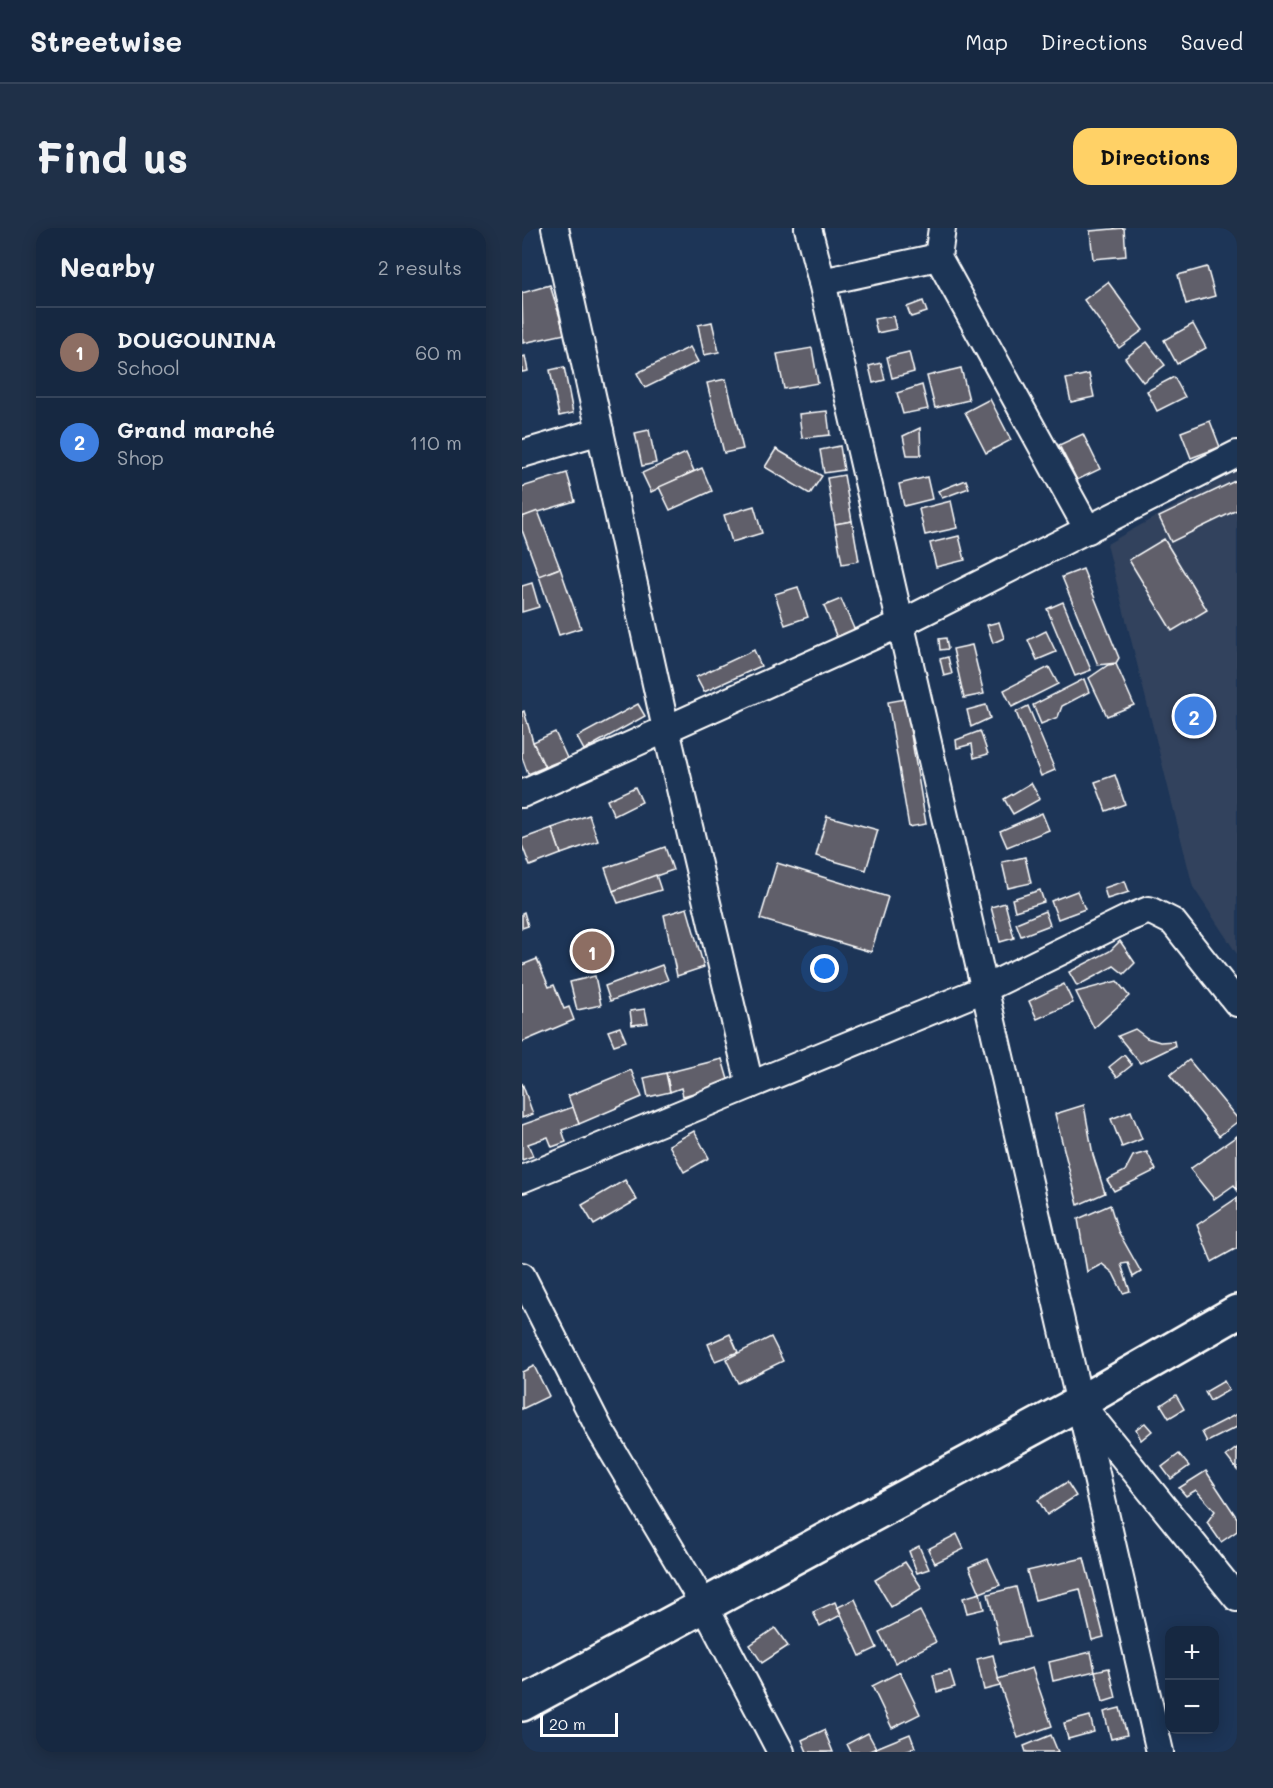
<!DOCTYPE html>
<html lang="en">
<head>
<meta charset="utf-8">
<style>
  :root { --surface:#162841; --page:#1f3048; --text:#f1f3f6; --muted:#9ea6b1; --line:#35445a; --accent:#ffd166 }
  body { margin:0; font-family:Mali,sans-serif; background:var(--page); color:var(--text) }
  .controls { position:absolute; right:18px; bottom:18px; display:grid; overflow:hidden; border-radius:12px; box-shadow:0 3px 15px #0003 }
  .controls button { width:54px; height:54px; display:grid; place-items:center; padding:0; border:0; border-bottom:2px solid var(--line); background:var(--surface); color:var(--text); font:30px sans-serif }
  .scale { position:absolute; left:18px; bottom:15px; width:78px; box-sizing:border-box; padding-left:6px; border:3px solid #fff; border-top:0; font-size:16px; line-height:21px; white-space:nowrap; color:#fff; -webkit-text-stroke:4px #1d3557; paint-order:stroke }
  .you { position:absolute; left:303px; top:741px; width:21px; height:21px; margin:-15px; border:4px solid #fff; border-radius:50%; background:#1a73e8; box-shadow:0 0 0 9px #1a73e833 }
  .badge { display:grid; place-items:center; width:39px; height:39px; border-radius:50%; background:var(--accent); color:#fff; font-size:20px; font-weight:700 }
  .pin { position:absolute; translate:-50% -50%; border:3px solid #fff; box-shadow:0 2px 6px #0006 }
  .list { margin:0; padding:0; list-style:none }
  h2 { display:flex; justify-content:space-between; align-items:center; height:78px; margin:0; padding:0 24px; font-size:26px }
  h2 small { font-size:20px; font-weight:400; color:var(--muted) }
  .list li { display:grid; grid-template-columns:39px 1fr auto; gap:18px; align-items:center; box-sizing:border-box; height:90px; padding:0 24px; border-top:2px solid var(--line) }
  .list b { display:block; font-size:22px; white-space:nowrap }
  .list p { margin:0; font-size:20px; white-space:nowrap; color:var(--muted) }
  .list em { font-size:20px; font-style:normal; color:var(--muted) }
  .map { position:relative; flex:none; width:715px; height:1524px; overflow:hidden; border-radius:18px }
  header { display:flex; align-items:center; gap:36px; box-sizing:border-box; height:84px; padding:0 30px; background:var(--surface); border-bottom:2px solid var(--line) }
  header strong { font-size:28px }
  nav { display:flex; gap:33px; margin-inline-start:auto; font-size:21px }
  .intro { display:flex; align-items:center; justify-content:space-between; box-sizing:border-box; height:144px; padding:0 36px }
  h1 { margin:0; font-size:42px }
  .button { padding:15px 27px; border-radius:18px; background:var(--accent); color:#111; font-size:21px; font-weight:700 }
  main { display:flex; gap:36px; padding:0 36px }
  aside { flex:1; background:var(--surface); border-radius:18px; box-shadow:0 3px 15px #0003 }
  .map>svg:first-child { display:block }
</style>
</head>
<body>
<header>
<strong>Streetwise</strong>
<nav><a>Map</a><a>Directions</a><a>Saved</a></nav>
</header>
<div class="intro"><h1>Find us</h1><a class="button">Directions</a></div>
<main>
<aside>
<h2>Nearby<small>2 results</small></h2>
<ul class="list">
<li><span class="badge" style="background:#8d6e63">1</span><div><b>DOUGOUNINA</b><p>School</p></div><em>60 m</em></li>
<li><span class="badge" style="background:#3f7fe0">2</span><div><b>Grand marché</b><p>Shop</p></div><em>110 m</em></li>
</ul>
</aside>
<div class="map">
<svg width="715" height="1524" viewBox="0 0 715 1524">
  <rect width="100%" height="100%" fill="#1d3557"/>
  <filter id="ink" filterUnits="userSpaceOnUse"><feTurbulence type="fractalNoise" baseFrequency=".0167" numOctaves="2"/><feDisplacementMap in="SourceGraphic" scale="12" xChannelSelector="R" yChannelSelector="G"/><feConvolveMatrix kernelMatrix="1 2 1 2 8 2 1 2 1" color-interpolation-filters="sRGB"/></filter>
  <g filter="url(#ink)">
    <!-- built -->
    <polygon fill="#31425d" points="715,243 715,726 671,659 585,316"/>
    <!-- building -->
    <g fill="#605f6a" stroke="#fff" stroke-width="1.5">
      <polygon points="602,0 604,28 571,31 568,3"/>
      <polygon points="685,39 693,68 664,76 656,47"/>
      <polygon points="586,54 621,102 597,120 562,72"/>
      <polygon points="28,57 43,106 1,115 0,65"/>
      <polygon points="401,73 405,84 389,89 385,79"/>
      <polygon points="371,88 374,101 355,105 352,91"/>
      <polygon points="190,94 197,124 182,127 176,97"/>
      <polygon points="671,96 684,120 655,136 642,112"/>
      <polygon points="625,114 643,137 621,154 603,130"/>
      <polygon points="168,119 176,134 123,160 115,145"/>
      <polygon points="290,120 296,155 262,161 255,126"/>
      <polygon points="387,124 392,144 370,150 365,129"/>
      <polygon points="3,128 6,143 0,144 0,129"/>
      <polygon points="359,135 363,152 351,155 347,138"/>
      <polygon points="42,139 51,185 37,188 28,142"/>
      <polygon points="439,140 447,172 413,180 405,148"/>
      <polygon points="567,146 572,169 549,174 544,151"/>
      <polygon points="652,149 663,169 635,183 625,163"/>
      <polygon points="204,151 221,221 202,225 185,155"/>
      <polygon points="400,157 406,181 381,186 375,165"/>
      <polygon points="468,171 489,212 464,225 443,184"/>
      <polygon points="305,183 308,207 280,210 277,186"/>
      <polygon points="688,193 698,219 669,230 659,204"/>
      <polygon points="398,200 399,227 385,227 381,208"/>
      <polygon points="127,202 134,235 120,238 113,205"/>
      <polygon points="561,206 578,241 555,252 537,217"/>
      <polygon points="318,218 322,242 302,245 298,222"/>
      <polygon points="254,221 300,248 288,266 243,239"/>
      <polygon points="164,225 172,243 129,264 120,245"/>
      <polygon points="180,240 190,263 148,282 137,259"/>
      <polygon points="45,245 53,273 0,289 0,259"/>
      <polygon points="322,247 330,293 313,296 305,250"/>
      <polygon points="405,249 410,271 382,278 377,256"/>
      <polygon points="444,252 447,260 420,270 416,263"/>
      <polygon points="715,252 715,282 649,314 637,289"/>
      <polygon points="429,273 435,300 403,307 397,281"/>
      <polygon points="232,278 240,305 210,314 202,287"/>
      <polygon points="16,283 38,340 17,348 0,302 0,289"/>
      <polygon points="330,293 337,333 320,336 313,296"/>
      <polygon points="437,308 443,332 414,339 408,315"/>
      <polygon points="642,311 685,382 650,403 607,332"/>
      <polygon points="38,340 59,400 37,407 17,348"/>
      <polygon points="561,341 597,430 594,435 576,437 540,349"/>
      <polygon points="10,355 17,379 0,384 0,358"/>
      <polygon points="276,359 286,389 263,397 253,366"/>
      <polygon points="319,371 333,403 315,410 302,378"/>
      <polygon points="541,374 569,442 553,448 525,381"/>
      <polygon points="477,394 482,410 471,415 465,397"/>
      <polygon points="524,403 534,424 515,432 506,412"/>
      <polygon points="424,410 426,421 418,422 417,411"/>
      <polygon points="450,417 462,466 442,470 431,421"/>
      <polygon points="232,422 239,438 182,464 174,449"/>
      <polygon points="426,429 430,446 422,448 418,431"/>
      <polygon points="594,436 612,477 585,488 567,450 586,437"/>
      <polygon points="527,439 536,456 490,479 482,462"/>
      <polygon points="562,451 567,464 540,478 536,489 519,496 511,477"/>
      <polygon points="383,471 404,596 387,599 366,474"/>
      <polygon points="116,476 123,488 62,522 55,509"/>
      <polygon points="464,477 468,490 449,499 445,482"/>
      <polygon points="506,478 533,542 519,548 494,484"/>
      <polygon points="2,483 11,514 23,539 6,546 0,529 0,484"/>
      <polygon points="458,503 466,526 452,530 450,516 435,520 434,512"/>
      <polygon points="33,504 45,530 23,539 11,514"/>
      <polygon points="593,547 603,576 584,583 573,554"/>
      <polygon points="509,555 518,571 491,586 482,571"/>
      <polygon points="113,559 120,574 92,588 85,572"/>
      <polygon points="520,585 527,602 485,619 478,603"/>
      <polygon points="67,587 76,613 39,626 30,600"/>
      <polygon points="305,588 356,602 344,642 294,628"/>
      <polygon points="30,600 39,626 8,638 0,617 0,611"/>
      <polygon points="143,619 151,642 91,663 83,640"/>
      <polygon points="503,629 509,655 486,660 480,634"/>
      <polygon points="255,635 366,669 349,724 238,691"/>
      <polygon points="134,647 139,662 96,675 91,663"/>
      <polygon points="603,653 607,664 585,671 582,660"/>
      <polygon points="518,662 522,674 493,683 490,671"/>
      <polygon points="555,663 563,681 536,691 529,673"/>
      <polygon points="483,675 492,710 478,714 469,679"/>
      <polygon points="165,680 182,739 155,748 142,687"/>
      <polygon points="523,683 528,697 499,708 494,695"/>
      <polygon points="2,684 6,698 0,700 0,685"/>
      <polygon points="75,709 82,726 69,731 61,714"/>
      <polygon points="598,713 613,735 602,746 592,738 555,758 547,744 588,723"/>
      <polygon points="15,731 27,759 32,757 42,781 47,779 52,792 0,814 0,737"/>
      <polygon points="140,737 146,752 88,773 83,758"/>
      <polygon points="73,748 79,777 55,782 48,754"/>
      <polygon points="595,753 607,768 572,800 554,764"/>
      <polygon points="542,756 551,775 515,791 507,773"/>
      <polygon points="123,781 126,795 110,797 108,783"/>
      <polygon points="98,799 104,813 92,817 86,803"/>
      <polygon points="613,801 625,810 638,814 652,813 653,818 618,835 596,808"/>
      <polygon points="602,827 610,837 595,849 587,839"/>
      <polygon points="200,831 207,855 161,868 159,860 148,864 144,845"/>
      <polygon points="667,832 715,890 715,894 697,908 648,847"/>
      <polygon points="109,842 120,869 57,896 46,868"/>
      <polygon points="144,845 148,864 126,869 122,850"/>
      <polygon points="0,855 11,886 0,890"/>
      <polygon points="562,877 571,927 583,965 556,977 533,886"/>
      <polygon points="51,879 57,896 40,902 44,914 30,919 26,909 6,916 11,928 0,932 0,897"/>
      <polygon points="609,883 620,911 600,919 589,891"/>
      <polygon points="172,903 187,930 162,944 147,917"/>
      <polygon points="715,908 715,962 712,957 692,971 668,941"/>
      <polygon points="625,924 634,942 592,963 585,952 603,943 611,928"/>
      <polygon points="103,952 115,972 72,997 60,977"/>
      <polygon points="715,970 715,1020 690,1034 675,997"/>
      <polygon points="588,977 596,1003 619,1044 611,1049 606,1035 599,1036 608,1063 601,1065 591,1045 580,1036 565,1044 556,991"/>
      <polygon points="208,1106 216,1124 193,1133 186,1116"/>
      <polygon points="249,1109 261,1133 216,1155 204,1131"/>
      <polygon points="12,1138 27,1168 0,1181 0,1144"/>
      <polygon points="702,1153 707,1162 688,1173 683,1164"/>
      <polygon points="654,1167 662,1181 647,1190 639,1177"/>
      <polygon points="715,1186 715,1199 685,1214 680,1204"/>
      <polygon points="623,1195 630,1203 619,1212 614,1201"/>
      <polygon points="715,1220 715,1242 704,1228"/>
      <polygon points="657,1226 667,1238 649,1251 640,1239"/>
      <polygon points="684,1243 715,1290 715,1303 699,1314 685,1294 693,1283 674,1262 664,1268 657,1260"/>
      <polygon points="545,1254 554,1268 525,1287 516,1272"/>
      <polygon points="435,1306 442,1321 413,1335 406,1321"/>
      <polygon points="397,1318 407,1341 395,1345 387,1323"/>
      <polygon points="562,1330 582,1409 570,1412 558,1361 513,1372 505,1343"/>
      <polygon points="466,1331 478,1357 458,1365 447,1339"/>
      <polygon points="383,1334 400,1360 369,1379 353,1352"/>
      <polygon points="494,1359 507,1409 478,1415 466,1366"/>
      <polygon points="458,1365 462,1381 445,1385 441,1370"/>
      <polygon points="333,1371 355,1420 338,1428 316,1379"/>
      <polygon points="313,1374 319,1387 298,1398 291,1384"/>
      <polygon points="398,1383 414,1414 373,1435 357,1404"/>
      <polygon points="253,1400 266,1418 240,1435 228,1417"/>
      <polygon points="569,1424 573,1443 531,1453 527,1434"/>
      <polygon points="471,1427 478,1458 462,1462 455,1431"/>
      <polygon points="510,1440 530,1498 496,1510 476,1451"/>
      <polygon points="587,1440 594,1470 581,1474 573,1443"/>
      <polygon points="428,1443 433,1459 415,1464 411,1447"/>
      <polygon points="378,1444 398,1486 370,1500 350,1458"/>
      <polygon points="598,1480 605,1507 589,1511 582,1484"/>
      <polygon points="568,1488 572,1504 546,1511 542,1495"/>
      <polygon points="302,1502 311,1524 285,1524 280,1512"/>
      <polygon points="346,1505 354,1520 346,1524 329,1524 325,1516"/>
      <polygon points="388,1506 393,1519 381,1524 355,1524 354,1520"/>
      <polygon points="529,1507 536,1524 504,1524 502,1518"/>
    </g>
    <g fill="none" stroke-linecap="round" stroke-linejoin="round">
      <!-- street casing -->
      <g stroke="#fff" stroke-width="30">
        <g id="street">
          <polyline points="33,0 144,501 228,857"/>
          <polyline points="286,0 300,54 638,1524"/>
          <polyline points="420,0 416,29 566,302"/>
          <polyline points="300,54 416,29"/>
          <polyline points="0,226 78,203"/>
          <polyline points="0,566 378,396 715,226"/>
          <polyline points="0,951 462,761 607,690 627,682 651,694 715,775"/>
          <polyline points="0,1048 78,1202 182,1377 259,1524"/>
          <polyline points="561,1179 715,1370"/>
        </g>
      </g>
      <!-- secondary casing -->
      <g stroke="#fff" stroke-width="38">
        <polyline id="secondary" points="0,1476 557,1175 715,1084"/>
      </g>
      <!-- street -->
      <use href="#street" stroke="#1d3557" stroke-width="26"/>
      <!-- secondary -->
      <use href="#secondary" stroke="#1d3557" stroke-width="33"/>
    </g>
  </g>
</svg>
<div class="controls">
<button>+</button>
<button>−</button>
</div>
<div class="scale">20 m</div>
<div class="you"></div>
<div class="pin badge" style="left:70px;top:723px;background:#8d6e63">1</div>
<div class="pin badge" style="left:672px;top:488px;background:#3f7fe0">2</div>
</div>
</main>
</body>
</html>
